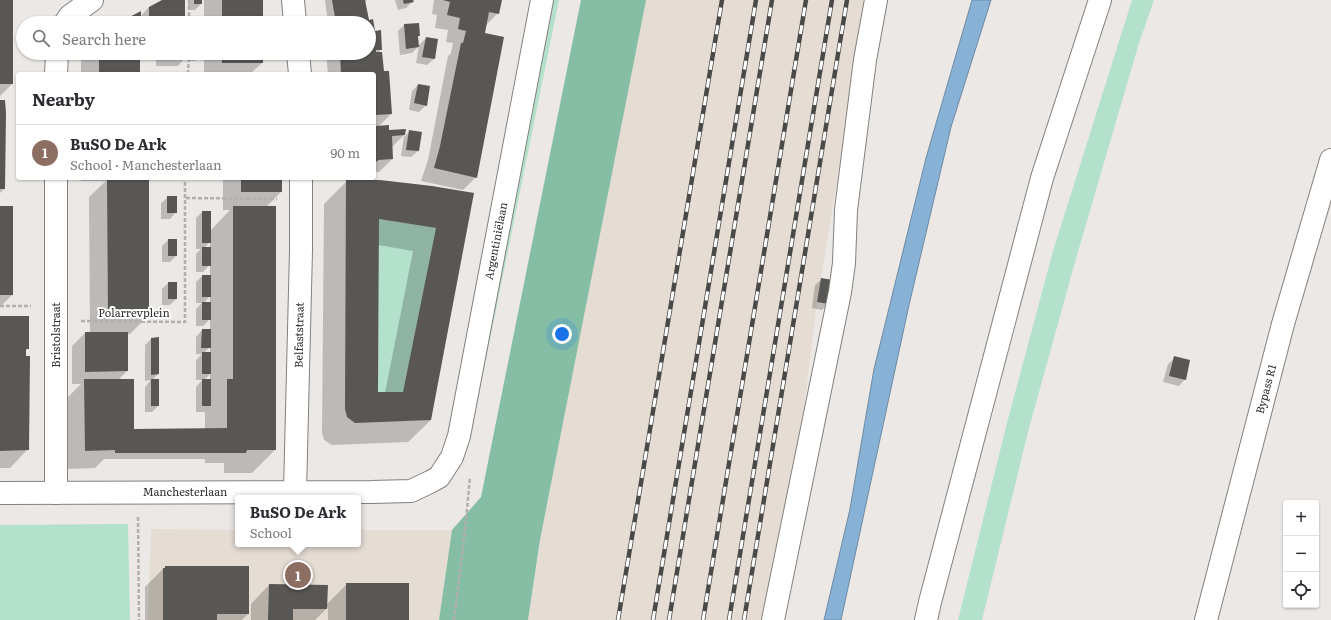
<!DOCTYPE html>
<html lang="en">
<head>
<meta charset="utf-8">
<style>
  :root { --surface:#fff; --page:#f2f2f3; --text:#2b2b33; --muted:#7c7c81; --line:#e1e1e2; --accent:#d93025 }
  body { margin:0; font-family:Literata,serif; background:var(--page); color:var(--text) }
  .controls { position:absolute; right:12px; bottom:12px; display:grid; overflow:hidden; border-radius:4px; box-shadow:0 1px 3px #0004 }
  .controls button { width:36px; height:36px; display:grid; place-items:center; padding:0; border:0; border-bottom:1px solid var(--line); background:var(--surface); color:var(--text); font:20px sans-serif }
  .you { position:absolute; left:562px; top:334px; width:14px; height:14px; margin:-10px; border:3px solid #fff; border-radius:50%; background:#1a73e8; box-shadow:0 0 0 6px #1a73e833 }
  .badge { display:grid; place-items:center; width:26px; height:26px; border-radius:50%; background:var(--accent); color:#fff; font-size:13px; font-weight:700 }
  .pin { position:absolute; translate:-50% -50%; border:2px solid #fff; box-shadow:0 1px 4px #0006 }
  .popup { position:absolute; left:235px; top:495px; width:126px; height:52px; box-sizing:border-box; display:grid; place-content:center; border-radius:4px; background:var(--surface); filter:drop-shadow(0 1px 3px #0005); font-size:13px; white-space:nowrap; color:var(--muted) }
  .popup b { font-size:15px; color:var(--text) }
  .popup::after { content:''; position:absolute; left:50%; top:100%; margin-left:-8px; border:8px solid transparent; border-top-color:var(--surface) }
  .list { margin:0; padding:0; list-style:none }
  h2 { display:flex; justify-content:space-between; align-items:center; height:52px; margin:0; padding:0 16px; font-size:17px }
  h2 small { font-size:13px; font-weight:400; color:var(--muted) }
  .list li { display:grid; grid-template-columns:26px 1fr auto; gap:12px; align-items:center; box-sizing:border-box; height:56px; padding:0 16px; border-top:1px solid var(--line) }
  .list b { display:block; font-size:15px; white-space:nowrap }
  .list p { margin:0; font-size:13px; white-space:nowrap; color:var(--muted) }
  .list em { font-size:13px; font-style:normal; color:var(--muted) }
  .icon { flex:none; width:22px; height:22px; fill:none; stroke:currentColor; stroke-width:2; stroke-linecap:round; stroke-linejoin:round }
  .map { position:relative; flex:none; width:1331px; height:620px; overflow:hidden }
  .search { position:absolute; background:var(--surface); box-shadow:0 1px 3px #0004; left:16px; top:16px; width:360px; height:44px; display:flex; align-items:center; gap:10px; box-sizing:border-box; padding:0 14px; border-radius:22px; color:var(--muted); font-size:15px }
  .panel { position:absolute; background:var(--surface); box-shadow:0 1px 3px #0004; left:16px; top:72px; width:360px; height:108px; border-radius:4px }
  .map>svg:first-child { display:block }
</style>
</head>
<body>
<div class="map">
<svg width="1331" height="620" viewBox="0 0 1331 620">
  <rect width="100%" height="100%" fill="#ebe8e5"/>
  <!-- built -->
  <g fill="#e5dcd4">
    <polygon points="645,0 867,0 817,302 778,620 528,620 542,531"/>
    <polygon points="151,529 238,530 238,544 358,544 358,530 452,530 440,620 148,620"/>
  </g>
  <!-- green -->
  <g fill="#b4e1cc">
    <polygon points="553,0 559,0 473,423 470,422"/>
    <polygon points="1132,0 1154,0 1139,43 1077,255 1029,428 982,620 958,620 1007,423 1053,251"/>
    <polygon points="379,219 436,228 403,392 378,392"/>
    <polygon points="128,524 130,620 0,620 0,525"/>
  </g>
  <!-- forest -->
  <polygon fill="#86bea5" points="581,0 646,0 540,540 528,620 439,620 452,530 481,497"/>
  <!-- water -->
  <polygon fill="#88b1d6" stroke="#6d8aa3" points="972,0 991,0 951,127 909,305 841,620 824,620 850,509 874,369 926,158"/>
  <!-- shadow -->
  <g fill="#0003" fill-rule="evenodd">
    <polygon points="0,0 12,0 12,84 0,96"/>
    <polygon points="164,0 184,0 184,23 120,23 140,17 149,7"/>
    <polygon points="188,0 201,0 201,4 195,10 188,10"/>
    <rect x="204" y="0" width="58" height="23"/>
    <polygon points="325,0 367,0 365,2 368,21 374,32 381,49 378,53 391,114 378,127 388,131 404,130 404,137 410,131 418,151 411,157 401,156 404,135 392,147 392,159 379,172 374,172 374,74 328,74 326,53 369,53 369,23 328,23"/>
    <polygon points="395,0 412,0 413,1 406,8 398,10"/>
    <polygon points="434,0 501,0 498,13 486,25 484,34 476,177 463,190 421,181 428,160 448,56 451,53 453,43 446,42 448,30 435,28 437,15 432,14"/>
    <polygon points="404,25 419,35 417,37 418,46 426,38 434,59 427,65 416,63 419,46 412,53 400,55 398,31"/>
    <rect x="81" y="53" width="58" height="21"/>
    <polygon points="161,53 184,53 184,59 178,66 156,66 156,58"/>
    <polygon points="188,53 202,53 202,54 195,61 188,61"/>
    <polygon points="204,53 262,53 262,63 250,74 204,74"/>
    <polygon points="418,85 426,105 419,112 409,110 412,91"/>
    <polygon points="0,101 4,189 0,193"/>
    <path d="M 81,178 L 124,178 L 122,179 L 148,316 L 130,334 L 127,334 L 127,371 L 118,380 L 133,431 L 205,429 L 205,412 L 196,412 L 196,387 L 202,380 L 196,380 L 196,360 L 202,354 L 196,354 L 196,337 L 202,330 L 210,330 L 210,319 L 203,326 L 196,326 L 196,309 L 202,303 L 196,303 L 196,282 L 202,276 L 210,276 L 210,264 L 203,272 L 196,272 L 196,254 L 201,249 L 196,249 L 196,218 L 202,212 L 210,231 L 230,210 L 223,210 L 223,178 L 281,178 L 281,192 L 266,207 L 275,450 L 252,473 L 224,473 L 224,463 L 205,463 L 205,459 L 104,459 L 95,468 L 67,469 L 66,399 L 81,384 L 72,384 L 72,346 L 85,333 L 90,333 L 89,197 L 106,181 L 81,181 ZM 210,242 L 210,248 L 204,248 ZM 210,296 L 210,303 L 204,303 ZM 210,347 L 210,353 L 204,353 ZM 210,374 L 210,380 L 204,380 Z"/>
    <path d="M 347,181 L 473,194 L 431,420 L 408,442 L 332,445 L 324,440 L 322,433 L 324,204 ZM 378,245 L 413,251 L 385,393 L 377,393 Z"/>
    <polygon points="168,197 176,212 170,219 161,219 161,203"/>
    <polygon points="0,207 12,295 0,307"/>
    <polygon points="168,240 176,256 170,262 162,262 162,246"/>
    <polygon points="822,279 828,303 822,310 812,308 815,285"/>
    <polygon points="168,283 176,283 176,299 170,305 162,305 162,289"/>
    <polygon points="0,317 28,348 25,352 28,449 10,468 0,468"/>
    <polygon points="151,339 158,374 152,380 158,380 158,406 152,412 145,412 145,387 151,380 145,381 145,345"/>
    <polygon points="1175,358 1185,379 1179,386 1163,382 1168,364"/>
    <polygon points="163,569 248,614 242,620 145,620 145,587"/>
    <polygon points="347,584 408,620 328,620 328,607 315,620 251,620 251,604 269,585 327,604"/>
  </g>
  <!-- building -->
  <g fill="#595754" fill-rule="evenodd">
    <rect x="0" y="0" width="13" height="84"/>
    <polygon points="162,0 185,0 185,23 149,23 149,7"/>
    <rect x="194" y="0" width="8" height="4"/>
    <rect x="222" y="0" width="41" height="23"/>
    <polygon points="332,0 365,0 369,20 373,19 375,31 381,30 382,50 376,50 376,52 382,52 384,71 389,71 392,114 376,115 376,126 389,125 389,130 406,129 405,135 392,136 393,159 378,160 378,161 374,162 374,74 341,74 340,53 369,53 369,23 336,23"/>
    <polygon points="403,0 413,0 414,2 404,4"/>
    <polygon points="443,0 502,0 499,14 489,12 485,33 504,37 477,178 434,168 440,146 461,43 463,43 466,31 458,29 460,18 447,15 450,2"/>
    <polygon points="141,11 141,23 118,23"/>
    <polygon points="419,23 420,36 418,36 419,47 406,49 404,24"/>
    <polygon points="426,37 438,39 435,59 422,57"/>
    <rect x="99" y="53" width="41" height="21"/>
    <rect x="162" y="53" width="23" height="7"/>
    <polygon points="194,53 203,53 203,55 193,55"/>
    <rect x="222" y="53" width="41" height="10"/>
    <polygon points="418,84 430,86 427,106 414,103"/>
    <polygon points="0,100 5,100 6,113 5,189 0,189"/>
    <polygon points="409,130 422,132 419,151 406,150"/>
    <polygon points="107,178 149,179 149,316 108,315"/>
    <rect x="241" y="178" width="41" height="14"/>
    <path d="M 346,180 L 380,180 L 432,186 L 474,193 L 431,420 L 355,423 L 347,417 L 345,409 ZM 379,219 L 436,228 L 403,392 L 378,392 Z"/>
    <rect x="167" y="196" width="10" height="17"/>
    <rect x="0" y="206" width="13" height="89"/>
    <polygon points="233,206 276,206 276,450 247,450 246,453 115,453 115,450 85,451 84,379 134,379 134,429 227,428 227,379 233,379"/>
    <rect x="202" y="211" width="9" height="32"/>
    <rect x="168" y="239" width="9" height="17"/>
    <rect x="202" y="247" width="9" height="19"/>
    <rect x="202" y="275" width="9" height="22"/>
    <polygon points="821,278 833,280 829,304 817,302"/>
    <rect x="168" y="282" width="9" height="17"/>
    <rect x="202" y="302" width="9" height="18"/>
    <polygon points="0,316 29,316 29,349 26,349 26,356 30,356 29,450 0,451"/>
    <polygon points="202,329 211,329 211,348 201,348"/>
    <polygon points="85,332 128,332 128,371 85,372"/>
    <polygon points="159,337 159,374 151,375 151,338"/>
    <rect x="202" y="352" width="9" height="22"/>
    <polygon points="1174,356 1190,360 1186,380 1169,376"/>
    <rect x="151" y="379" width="8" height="27"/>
    <rect x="202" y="379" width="9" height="27"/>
    <polygon points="165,566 249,566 249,614 217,614 217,620 163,620 163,568 165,568"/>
    <rect x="346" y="583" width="63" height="37"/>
    <polygon points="269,584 328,585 327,609 293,609 293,620 268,620"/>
  </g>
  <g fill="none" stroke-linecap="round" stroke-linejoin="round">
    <!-- minor casing -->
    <g stroke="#83807d" stroke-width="24">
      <g id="minor">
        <polyline points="293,0 295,23"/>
        <polyline points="65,23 70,16 92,0"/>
        <polyline points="298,53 300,74"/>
        <polyline points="56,74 57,53"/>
        <polyline points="56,178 56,493"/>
        <polyline points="295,492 301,250 301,178"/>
        <polyline points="0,493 371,492 411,491 430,482 439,477 452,457 459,436 542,0"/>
        <polyline points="773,620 840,292 844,263 846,210 865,60 876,0"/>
      </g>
    </g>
    <!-- highway casing -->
    <g stroke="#83807d" stroke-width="24">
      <g id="highway">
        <polyline points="926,620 930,602 1042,178 1100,0"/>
        <polyline points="1206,620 1283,324 1331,160"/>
      </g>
    </g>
    <!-- path -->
    <g stroke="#b2afad" stroke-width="2.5" stroke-dasharray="4 2" stroke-linecap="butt">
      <polyline points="189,0 189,23"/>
      <polyline points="188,74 189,53"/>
      <polyline points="186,198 277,199"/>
      <polyline points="0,306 31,306"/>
      <polyline points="81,321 185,322 185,178"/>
      <polyline points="138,517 139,620"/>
      <polyline points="454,620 465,531 470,477"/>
    </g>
    <!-- minor -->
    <use href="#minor" stroke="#fff" stroke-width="22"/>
    <!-- highway -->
    <use href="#highway" stroke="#fff" stroke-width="22"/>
    <!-- rail casing -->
    <g stroke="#4a4947" stroke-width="4.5">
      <g id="rail">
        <polyline points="618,620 722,0"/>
        <polyline points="653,620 756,0"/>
        <polyline points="669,620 772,0"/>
        <polyline points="703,620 806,0"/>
        <polyline points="729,620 832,0"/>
        <polyline points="744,620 847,0"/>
      </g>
    </g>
    <!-- rail -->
    <use href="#rail" stroke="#fff" stroke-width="3" stroke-dasharray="9" stroke-linecap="butt"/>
  </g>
  <g text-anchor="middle" stroke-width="4" stroke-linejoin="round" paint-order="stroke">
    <!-- street labels -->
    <g font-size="11" fill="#2f2e2d" stroke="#fff">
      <text transform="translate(496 241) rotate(-79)" y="4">Argentiniëlaan</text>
      <text x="134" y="317">Polarrevplein</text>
      <text transform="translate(56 335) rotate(-90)" y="4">Bristolstraat</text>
      <text transform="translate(299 335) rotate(-89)" y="4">Belfaststraat</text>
      <text transform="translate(1266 389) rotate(-75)" y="4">Bypass R1</text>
      <text x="185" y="496">Manchesterlaan</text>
    </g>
  </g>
</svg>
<div class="controls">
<button>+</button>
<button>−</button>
<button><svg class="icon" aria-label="locate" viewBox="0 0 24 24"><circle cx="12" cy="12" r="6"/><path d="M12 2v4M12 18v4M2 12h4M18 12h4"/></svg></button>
</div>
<div class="you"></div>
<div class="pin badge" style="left:298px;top:575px;background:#8d6e63">1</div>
<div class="popup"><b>BuSO De Ark</b>School</div>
<div class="search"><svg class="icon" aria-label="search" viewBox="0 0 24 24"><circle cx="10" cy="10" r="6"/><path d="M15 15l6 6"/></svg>Search here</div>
<section class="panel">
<h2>Nearby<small></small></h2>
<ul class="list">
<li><span class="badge" style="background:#8d6e63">1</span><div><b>BuSO De Ark</b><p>School · Manchesterlaan</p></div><em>90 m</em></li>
</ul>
</section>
</div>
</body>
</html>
